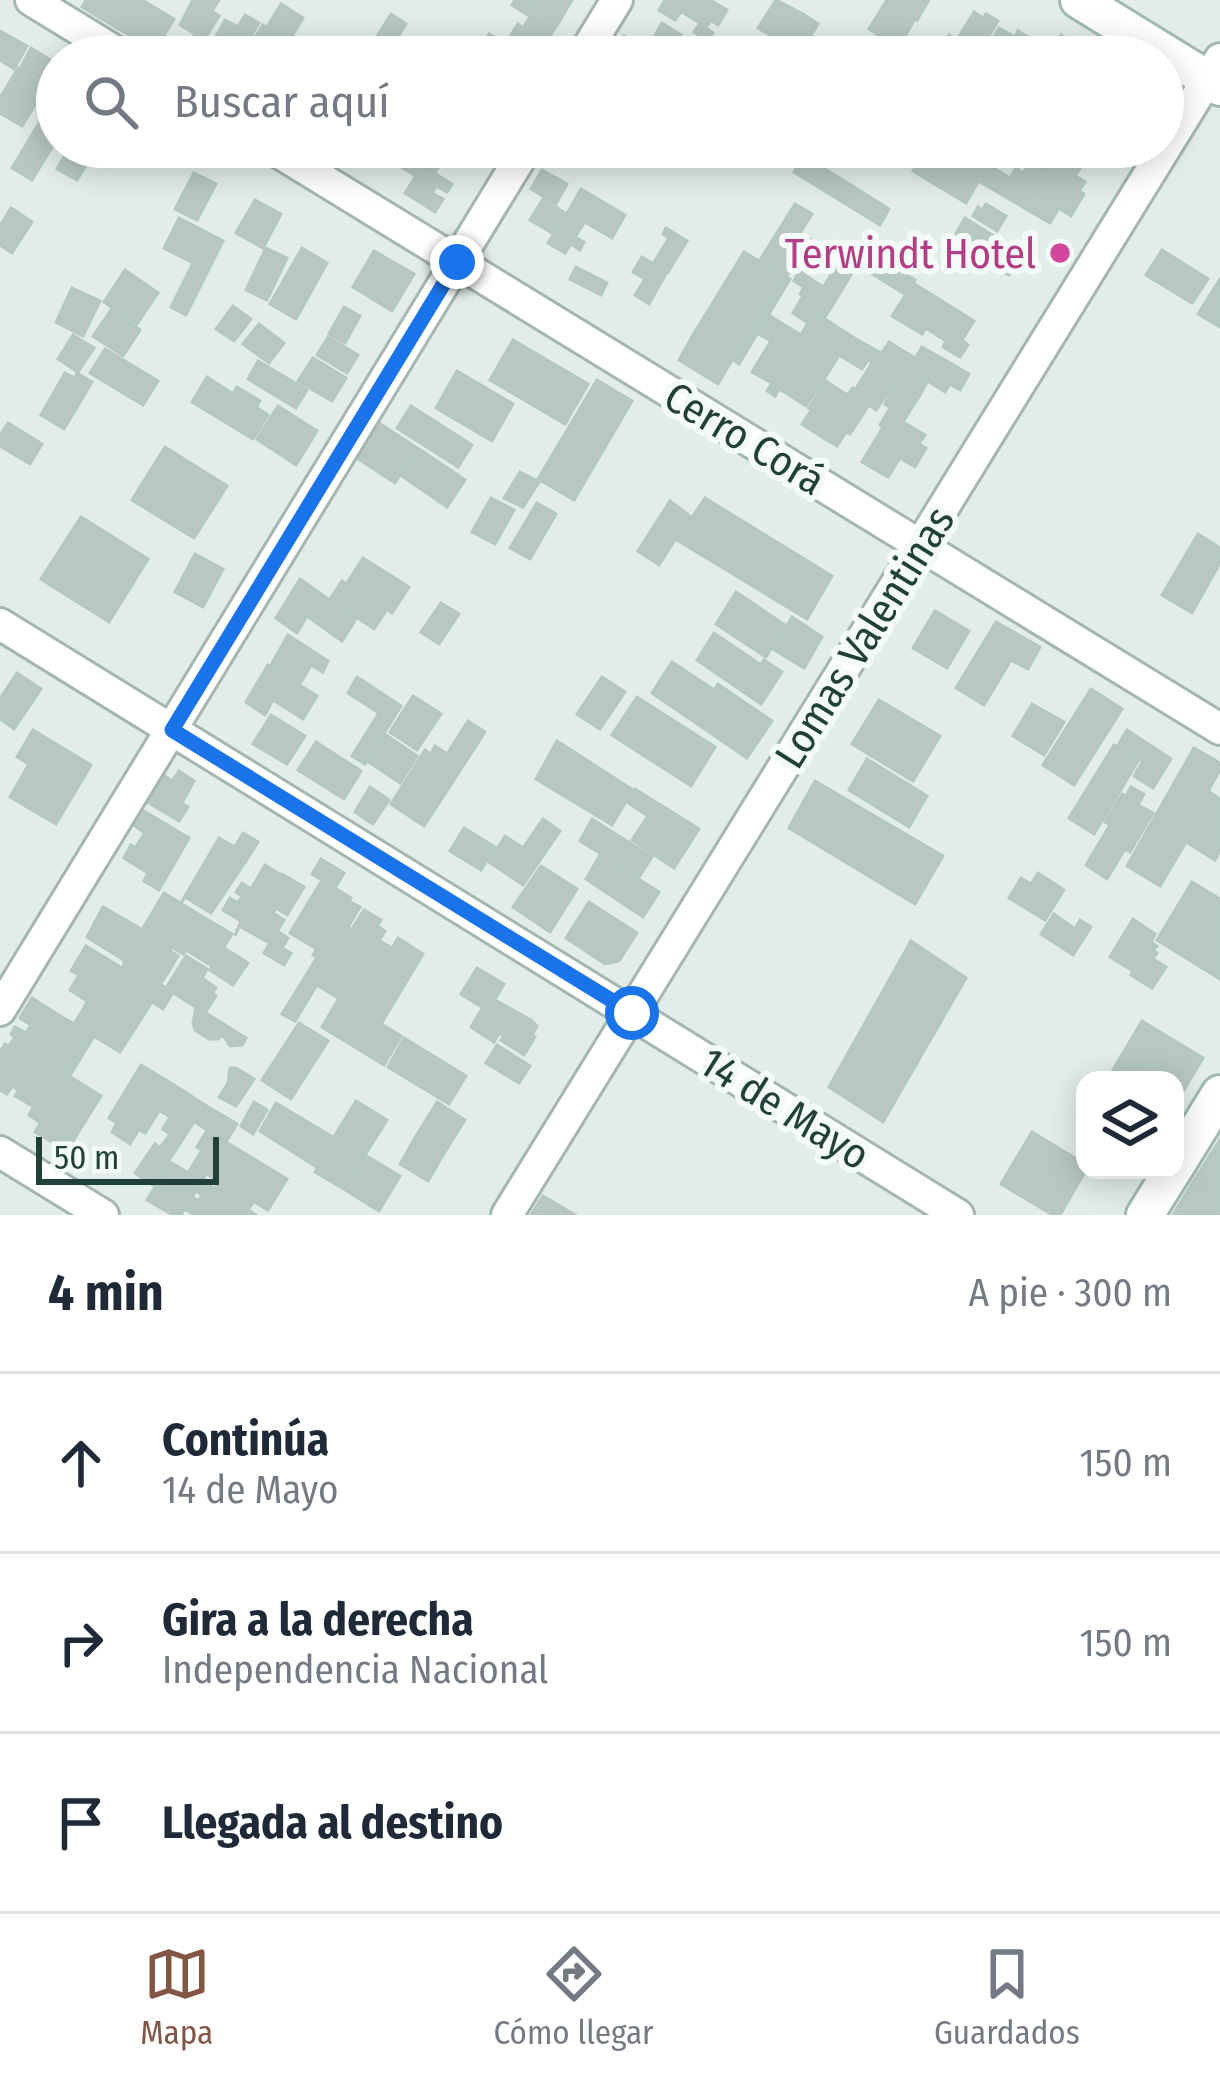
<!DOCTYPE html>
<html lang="es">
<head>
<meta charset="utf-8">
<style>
  :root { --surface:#fff; --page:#f6f6f7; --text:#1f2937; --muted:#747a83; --line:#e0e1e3; --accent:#825544 }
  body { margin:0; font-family:"Fira Sans Condensed",sans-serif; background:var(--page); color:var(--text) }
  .controls { position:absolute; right:36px; bottom:36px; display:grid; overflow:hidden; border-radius:24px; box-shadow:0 6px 30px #0003 }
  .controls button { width:108px; height:108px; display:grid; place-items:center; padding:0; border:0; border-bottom:3px solid var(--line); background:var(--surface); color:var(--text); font:60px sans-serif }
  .scale { position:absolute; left:36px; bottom:30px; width:183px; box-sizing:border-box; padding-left:12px; border:6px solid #21403a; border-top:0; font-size:33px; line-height:42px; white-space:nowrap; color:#21403a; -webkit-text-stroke:9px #f3faf7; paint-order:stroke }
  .stop { position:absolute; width:36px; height:36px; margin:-27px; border:9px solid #1a73e8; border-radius:50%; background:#fff }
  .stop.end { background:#1a73e8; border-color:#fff; box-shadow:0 3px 12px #0008 }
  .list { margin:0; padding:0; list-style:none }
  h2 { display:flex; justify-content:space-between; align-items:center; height:156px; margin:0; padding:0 48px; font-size:51px }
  h2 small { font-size:39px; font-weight:400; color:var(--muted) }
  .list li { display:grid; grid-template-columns:78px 1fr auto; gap:36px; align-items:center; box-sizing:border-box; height:180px; padding:0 48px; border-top:3px solid var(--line) }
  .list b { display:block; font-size:45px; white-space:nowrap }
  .list p { margin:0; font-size:39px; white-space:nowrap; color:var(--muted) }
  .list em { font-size:39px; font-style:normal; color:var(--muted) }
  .icon { flex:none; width:66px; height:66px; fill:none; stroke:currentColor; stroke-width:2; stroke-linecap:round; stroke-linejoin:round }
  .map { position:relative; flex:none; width:1220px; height:1215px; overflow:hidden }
  .search { position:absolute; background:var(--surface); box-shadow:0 6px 30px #0003; left:36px; right:36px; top:36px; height:132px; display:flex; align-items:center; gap:30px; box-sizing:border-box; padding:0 42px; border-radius:66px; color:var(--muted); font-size:45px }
  .sheet { height:696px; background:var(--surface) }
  nav { display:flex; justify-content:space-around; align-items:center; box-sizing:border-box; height:168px; border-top:3px solid var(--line); background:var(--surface); font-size:33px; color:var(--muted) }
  nav a { display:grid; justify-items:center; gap:6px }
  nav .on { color:var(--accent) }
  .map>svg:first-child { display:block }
</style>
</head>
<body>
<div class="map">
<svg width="1220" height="1215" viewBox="0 0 1220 1215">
  <rect width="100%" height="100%" fill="#e2ede9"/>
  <!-- building -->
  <g fill="#b7c8c3" stroke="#b4c8c1" stroke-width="3">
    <polygon points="86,0 133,0 117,28 82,7"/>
    <polygon points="133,0 142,0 174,19 155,50 117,28"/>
    <polygon points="193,0 219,0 212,11 219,16 201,45 192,40 195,34 180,25"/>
    <polygon points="515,0 524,0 559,22 553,31 512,5"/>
    <polygon points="524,0 572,0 559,22"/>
    <polygon points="665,0 710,0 727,10 718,25 686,5 675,20 659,10"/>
    <polygon points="776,0 803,14 785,44 758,28"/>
    <polygon points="887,0 929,0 917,20 915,18 899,48 869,29"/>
    <polygon points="281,4 303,18 289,41 267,27"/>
    <polygon points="686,5 711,20 706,28 713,33 708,41 694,32 700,23 682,12"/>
    <polygon points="974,12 983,18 986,14 998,21 976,57 959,57 966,45 957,40"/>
    <polygon points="391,14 406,24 386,56 371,46"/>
    <polygon points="803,14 818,24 800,53 785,44"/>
    <polygon points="245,15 259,23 238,57 205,57 225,20 238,27"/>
    <polygon points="530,17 553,31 537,57 524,57 505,44 518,24 523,28"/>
    <polygon points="662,23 681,35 667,57 649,46"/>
    <polygon points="263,25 289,41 280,57 252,57 256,52 248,48"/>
    <polygon points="999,28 1015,37 1018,31 1029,38 1018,57 989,57 984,54"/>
    <polygon points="0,31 27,46 14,69 0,60"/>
    <polygon points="489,34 521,55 520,57 476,55"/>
    <polygon points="949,35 966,45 959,57 947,54 946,57 935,57"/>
    <polygon points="1061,35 1081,48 1076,57 1060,57 1051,51"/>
    <polygon points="624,36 639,46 657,57 634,57 617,47"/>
    <polygon points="31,48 57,64 47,82 21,67"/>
    <polygon points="18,68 47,86 22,126 0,113 0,98"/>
    <polygon points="39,123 57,134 57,139 32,180 12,168"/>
    <polygon points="70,147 97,147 77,180 57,169"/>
    <polygon points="402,147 439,147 448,152 434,174 399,152"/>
    <polygon points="1055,148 1083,164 1075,176 1048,158"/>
    <polygon points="926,150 978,182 966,203 913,171"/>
    <polygon points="973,150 997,164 995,169 1010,178 1016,168 1023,173 1029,163 1038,168 1026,187 1059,208 1050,223 960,170"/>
    <polygon points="804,156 846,182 836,198 794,172"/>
    <polygon points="409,158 452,184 447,192 436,186 432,193 443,199 435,212 405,193 416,176 403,168"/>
    <polygon points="1045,158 1085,182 1079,191 1040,166"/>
    <polygon points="1040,166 1084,194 1071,216 1026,187"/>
    <polygon points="542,170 567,184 556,204 531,189"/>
    <polygon points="194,173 216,184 197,220 175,209"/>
    <polygon points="846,182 889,209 880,225 836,198"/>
    <polygon points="581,189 625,215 612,238 568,212"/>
    <polygon points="543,199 565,213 552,233 530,220"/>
    <polygon points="255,200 281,214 263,248 236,233"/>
    <polygon points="795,204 812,214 800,233 810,239 787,276 760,260"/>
    <polygon points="986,204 1006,216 997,231 973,216 978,207 982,210"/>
    <polygon points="11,208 32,222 12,253 0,245 0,226"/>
    <polygon points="568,212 585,222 575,237 584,242 580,250 571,244 565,253 548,243"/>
    <polygon points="179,218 223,241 186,315 171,307 193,263 164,248"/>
    <polygon points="965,218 984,230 980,237 1019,260 1009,275 951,242"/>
    <polygon points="666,228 687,241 668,272 653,264 669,238 663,234"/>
    <polygon points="984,230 1023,253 1019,260 980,237"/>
    <polygon points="266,248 287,258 267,300 246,290"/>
    <polygon points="302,248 327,263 296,319 270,304"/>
    <polygon points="866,250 915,280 906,295 858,265"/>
    <polygon points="1162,250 1208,279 1192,303 1146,275"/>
    <polygon points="374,251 414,274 392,311 353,287"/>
    <polygon points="744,252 784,276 732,360 693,335"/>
    <polygon points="844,254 858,263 834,303 819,294"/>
    <polygon points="642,257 667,272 649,304 635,295 645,279 633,272"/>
    <polygon points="576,267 607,283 601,295 570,279"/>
    <polygon points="125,270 158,293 137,324 104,302"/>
    <polygon points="799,271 823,287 819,293 834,303 825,317 820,313 771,393 767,391 772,383 752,372 771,341 759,334 770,316 801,335 808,323 793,313 803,296 800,294 804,287 794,281"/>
    <polygon points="786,277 790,279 739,364 735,361"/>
    <polygon points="1220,279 1220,327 1198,314"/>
    <polygon points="913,283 974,321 962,340 968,345 960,357 943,347 946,341 926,328 922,334 892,316"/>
    <polygon points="72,288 100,301 83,336 56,322"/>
    <polygon points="233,306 251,319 234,341 216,329"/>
    <polygon points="344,307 360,316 345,343 329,334"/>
    <polygon points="111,310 140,330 123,356 93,336"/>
    <polygon points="819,315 851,336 828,373 805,358 783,391 779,389 775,396 772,394"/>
    <polygon points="259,324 284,343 269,363 243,344"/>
    <polygon points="73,335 94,348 78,372 58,359"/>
    <polygon points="693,335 732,360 718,384 679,360"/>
    <polygon points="851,336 879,352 872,362 868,360 862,369 839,355"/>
    <polygon points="328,337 358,355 347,373 317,355"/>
    <polygon points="513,340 588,384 565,424 490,380"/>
    <polygon points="889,342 915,358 909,369 882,353"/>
    <polygon points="922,347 945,360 937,376 950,384 945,392 909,369"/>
    <polygon points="105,349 158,381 143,405 90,373"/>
    <polygon points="879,352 905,369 876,410 869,405 850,434 846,432 837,446 825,439 835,424 809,408 826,381 847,395 853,388 855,390"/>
    <polygon points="313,358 346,378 332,401 298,381"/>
    <polygon points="805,358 828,373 806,406 783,391"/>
    <polygon points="945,360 969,374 960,390 937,376"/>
    <polygon points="258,361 307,390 296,408 248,379"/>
    <polygon points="905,369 927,382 920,395 907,387 894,410 885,404"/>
    <polygon points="457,371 513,404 492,441 436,408"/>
    <polygon points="65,373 75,378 77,373 92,382 64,429 41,415"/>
    <polygon points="207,377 233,394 237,387 260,401 256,407 268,415 253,439 192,402"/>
    <polygon points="597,380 632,401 574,500 538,479"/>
    <polygon points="907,387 920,395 906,417 894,410"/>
    <polygon points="278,406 317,431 296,465 257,439"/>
    <polygon points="411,406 472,445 458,467 397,428"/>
    <polygon points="890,408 906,417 903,422 925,435 919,444 926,448 915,467 900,458 888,477 862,462 883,427 880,425"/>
    <polygon points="812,409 835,424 825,439 802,424"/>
    <polygon points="376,421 417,448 395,483 354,456"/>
    <polygon points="8,423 42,444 30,464 0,446 0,435"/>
    <polygon points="165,447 227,486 194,538 132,500"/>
    <polygon points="419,449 465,480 447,507 402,476"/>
    <polygon points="520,472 539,482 523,507 504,498"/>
    <polygon points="491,498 514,510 495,544 472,532"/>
    <polygon points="705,498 832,576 807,619 677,540"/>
    <polygon points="670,501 690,516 659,565 638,551"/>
    <polygon points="537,503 556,514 530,559 510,548"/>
    <polygon points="81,517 148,559 109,622 41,579"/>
    <polygon points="1198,534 1220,548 1220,563 1192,613 1162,595"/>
    <polygon points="195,554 223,569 203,607 175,592"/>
    <polygon points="363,558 409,587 392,613 347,583"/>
    <polygon points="300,579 356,619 342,641 307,616 297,633 276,618"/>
    <polygon points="342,581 386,611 374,629 330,599"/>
    <polygon points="736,592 785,625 766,657 716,624"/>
    <polygon points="441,603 459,614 439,644 421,632"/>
    <polygon points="935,611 969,631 947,668 913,648"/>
    <polygon points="792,617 822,637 804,668 773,649"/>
    <polygon points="996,622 1040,647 1028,669 1011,660 984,705 956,688"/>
    <polygon points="714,633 761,665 764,660 782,672 761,704 697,660"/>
    <polygon points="288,635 328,661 323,672 311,665 300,684 271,665"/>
    <polygon points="672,662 714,690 718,684 772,721 747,758 652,693"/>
    <polygon points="268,665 317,696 303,719 273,700 265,715 246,702"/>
    <polygon points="17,673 41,689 14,729 0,719 0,699"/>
    <polygon points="357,677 401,706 365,764 352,756 379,713 348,693"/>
    <polygon points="602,677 625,692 600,729 577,714"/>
    <polygon points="1091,689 1122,709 1074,785 1043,765"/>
    <polygon points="413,696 441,714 417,750 390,732"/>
    <polygon points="637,697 715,747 691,786 612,735"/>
    <polygon points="879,700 940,736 913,781 852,744"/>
    <polygon points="1032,704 1064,722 1044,755 1013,736"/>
    <polygon points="271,715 305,736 287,764 253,744"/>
    <polygon points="468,721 485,732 424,826 391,804 425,750 431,754 435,746 447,754"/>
    <polygon points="33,730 91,765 56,824 10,797 29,764 17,757"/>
    <polygon points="1127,730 1171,759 1153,788 1134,776 1143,761 1118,745"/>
    <polygon points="386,735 417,756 400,783 369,762"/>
    <polygon points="557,741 633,790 612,825 536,779"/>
    <polygon points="316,742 361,771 344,799 298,770"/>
    <polygon points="1114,745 1138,761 1094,834 1069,818"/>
    <polygon points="1194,748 1220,763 1220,770 1208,791 1220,799 1220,851 1215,860 1186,842 1160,886 1127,866"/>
    <polygon points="867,759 927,796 909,827 849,790"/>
    <polygon points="179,771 194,781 182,803 188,807 179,821 149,803 165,776 172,781"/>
    <polygon points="815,781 943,856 915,904 789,828"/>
    <polygon points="370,787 389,800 373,824 355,812"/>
    <polygon points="1131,787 1144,794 1138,805 1153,813 1130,852 1125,849 1107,879 1086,865 1110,825 1105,822 1122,794 1126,796"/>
    <polygon points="635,789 699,829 674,868 632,840 648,816 627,802"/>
    <polygon points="144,811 189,838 159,890 144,881 148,873 124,858 131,845 135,848 145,833 135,826"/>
    <polygon points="543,819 560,831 523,885 489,862 505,836 523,848"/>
    <polygon points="592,819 652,857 639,877 580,841"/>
    <polygon points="464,828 495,847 481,870 450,851"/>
    <polygon points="243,833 258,842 246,861 232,852"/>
    <polygon points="219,838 235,847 232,852 246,861 211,913 185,897 181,903"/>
    <polygon points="600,855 659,892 643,917 586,879"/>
    <polygon points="321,859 344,873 335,888 312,874"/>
    <polygon points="265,865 281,875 277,881 288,887 273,913 284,920 270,943 239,926 235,936 241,921 223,910 230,898 238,903 242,896 236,892 242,883 251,889"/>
    <polygon points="541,866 577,889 550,932 513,907"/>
    <polygon points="1038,873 1064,890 1045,920 1009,898 1021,878 1031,884"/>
    <polygon points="282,874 304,887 287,915 276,908 288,887 277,881"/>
    <polygon points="322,880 351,898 348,902 332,892 323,908 310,900"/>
    <polygon points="1192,882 1220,899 1220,979 1157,940"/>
    <polygon points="332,892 360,907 348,927 352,930 339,950 321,938 315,948 290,933 310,900 323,908"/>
    <polygon points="164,893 198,914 194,920 185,915 180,923 169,916 162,927 156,924 150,934 142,930"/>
    <polygon points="589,902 637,933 619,961 605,964 566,938"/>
    <polygon points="103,907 143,930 125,961 87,937"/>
    <polygon points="364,910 381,920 377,926 385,931 379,941 354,926"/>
    <polygon points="198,914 232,934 212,966 186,950 183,954 150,934 156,924 162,927 169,916 180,923 185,915 194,920"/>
    <polygon points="1054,914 1075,929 1080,920 1091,927 1073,955 1041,934"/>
    <polygon points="1133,919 1155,934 1151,942 1157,946 1153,950 1157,953 1153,959 1166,967 1152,988 1131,975 1133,971 1110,957"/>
    <polygon points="354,926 392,948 398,938 423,954 381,1024 317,985"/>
    <polygon points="143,930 172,947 170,951 178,956 169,971 153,961 159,952 137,940"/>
    <polygon points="277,931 288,938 282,948 291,953 284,965 264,953"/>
    <polygon points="322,939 339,950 317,985 305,977 317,957 313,955"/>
    <polygon points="137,940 159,952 153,961 169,971 160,985 124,962"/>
    <polygon points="911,941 966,978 883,1122 829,1087"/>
    <polygon points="86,946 122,968 125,963 173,992 163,1009 142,995 115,1037 97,1025 103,1018 85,1006 87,1001 70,990 79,975 71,971"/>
    <polygon points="224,948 248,963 233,985 210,970"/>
    <polygon points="186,956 207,969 202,978 216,988 212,994 180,974 169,990 166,988"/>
    <polygon points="477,968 504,984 488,1011 461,994"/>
    <polygon points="180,974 216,996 205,1013 169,990"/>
    <polygon points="305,977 317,985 295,1021 282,1014"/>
    <polygon points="142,995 152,1002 120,1052 74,1024 85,1006 103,1018 97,1025 115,1037"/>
    <polygon points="32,998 62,1017 18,1090 12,1086 7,1094 0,1090 0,1052 5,1044 9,1046 15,1037 11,1034 15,1027 26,1033 31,1025 20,1018"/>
    <polygon points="339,998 401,1036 384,1065 322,1027"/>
    <polygon points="495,1000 531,1020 537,1026 532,1035 535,1037 524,1055 501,1040 504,1036 499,1033 494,1042 471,1027 483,1007 488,1011"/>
    <polygon points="196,1007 246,1038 242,1045 230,1046 223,1035 218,1039 209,1039 195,1030 193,1023"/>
    <polygon points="62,1017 89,1033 62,1078 56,1075 49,1087 46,1085 34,1107 15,1096"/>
    <polygon points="1142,1021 1203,1058 1175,1105 1175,1080 1122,1080 1111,1073"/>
    <polygon points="299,1023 328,1041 308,1072 279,1054"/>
    <polygon points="90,1034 94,1036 41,1123 29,1115 46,1085 49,1087 56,1075 63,1079"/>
    <polygon points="404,1038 466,1076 449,1104 388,1067"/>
    <polygon points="497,1045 530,1066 519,1083 486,1063"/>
    <polygon points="279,1054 308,1072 291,1099 262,1080"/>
    <polygon points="141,1065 174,1085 164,1103 154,1096 135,1126 139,1129 130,1144 112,1132 117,1123 109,1118"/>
    <polygon points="230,1068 236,1068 254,1079 236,1106 219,1097 228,1083"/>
    <polygon points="69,1076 101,1096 86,1120 55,1099"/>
    <polygon points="174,1085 205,1105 153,1185 135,1173 155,1144 160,1148 170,1134 163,1129 170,1117 159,1110"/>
    <polygon points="154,1096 164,1103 145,1133 135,1126"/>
    <polygon points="55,1099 86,1120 67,1151 35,1132"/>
    <polygon points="356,1101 387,1120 365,1155 334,1137"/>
    <polygon points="254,1102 267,1110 253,1134 241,1126"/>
    <polygon points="437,1102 465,1120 443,1155 415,1138"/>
    <polygon points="276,1103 336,1139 318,1168 260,1131"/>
    <polygon points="205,1105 237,1124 226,1142 195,1122"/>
    <polygon points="207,1130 226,1142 202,1181 188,1173 202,1150 197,1147"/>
    <polygon points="1032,1132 1085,1164 1086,1170 1060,1215 1053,1215 1001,1184"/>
    <polygon points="415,1138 443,1155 428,1181 400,1164"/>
    <polygon points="336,1139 365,1155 344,1189 315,1172"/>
    <polygon points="1220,1140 1220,1199 1193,1182"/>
    <polygon points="226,1142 287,1179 268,1210 207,1174"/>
    <polygon points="365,1155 400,1176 379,1211 369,1205 382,1184 357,1169"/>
    <polygon points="170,1162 202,1181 181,1215 173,1215 147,1200"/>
    <polygon points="357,1169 382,1184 369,1205 344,1189"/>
    <polygon points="202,1181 215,1189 219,1181 254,1201 248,1210 256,1215 194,1215 185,1209 192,1197 199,1201 202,1195 196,1191"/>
    <polygon points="1193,1182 1220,1199 1220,1215 1173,1215"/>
    <polygon points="543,1196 575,1215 531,1215"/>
  </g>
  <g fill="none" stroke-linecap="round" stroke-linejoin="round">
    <!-- street casing -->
    <g stroke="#a4b6b1" stroke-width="36">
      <g id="street">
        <polyline points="31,0 124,57"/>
        <polyline points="582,57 617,0"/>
        <polyline points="270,147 1220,729"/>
        <polyline points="0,624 958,1215"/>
        <polyline points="0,1010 527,147"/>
        <polyline points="0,1152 103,1215"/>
        <polyline points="507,1215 1220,59"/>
      </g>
    </g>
    <!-- secondary casing -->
    <g stroke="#a0bab3" stroke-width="42">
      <g id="secondary">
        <polyline points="1079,0 1220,87"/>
        <polyline points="1175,1167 1220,1094"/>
        <polyline points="1145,1215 1173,1170"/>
      </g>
    </g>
    <!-- street -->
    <use href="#street" stroke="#fff" stroke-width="30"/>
    <!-- secondary -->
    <use href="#secondary" stroke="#fff" stroke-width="36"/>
  </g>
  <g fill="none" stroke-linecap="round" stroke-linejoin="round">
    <!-- route -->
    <polyline stroke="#1a73e8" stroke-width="15" points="457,262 172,730 632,1013"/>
  </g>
  <!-- markers -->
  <circle fill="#d1479c" stroke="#f3faf7" stroke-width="4.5" cx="1060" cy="253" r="12"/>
  <g text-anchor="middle" stroke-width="12" stroke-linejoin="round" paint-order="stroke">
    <!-- hotel labels -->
    <g font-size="42" fill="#b23c85" stroke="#f3faf7" text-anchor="end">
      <text x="1036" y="268">Terwindt Hotel</text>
    </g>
    <!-- street labels -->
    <g font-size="42" fill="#21403a" stroke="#f3faf7">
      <text transform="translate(745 438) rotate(31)" y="15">Cerro Corá</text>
      <text transform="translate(864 637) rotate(-58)" y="15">Lomas Valentinas</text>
      <text transform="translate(785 1108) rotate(32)" y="15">14 de Mayo</text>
    </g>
  </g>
</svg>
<div class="controls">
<button><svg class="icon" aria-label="layers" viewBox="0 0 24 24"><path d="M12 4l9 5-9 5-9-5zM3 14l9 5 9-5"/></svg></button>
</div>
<div class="scale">50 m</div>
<div class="stop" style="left:632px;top:1013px"></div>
<div class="stop end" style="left:457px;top:262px"></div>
<div class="search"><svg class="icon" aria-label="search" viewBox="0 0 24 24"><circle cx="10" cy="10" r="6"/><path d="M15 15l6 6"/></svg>Buscar aquí</div>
</div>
<section class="sheet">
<h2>4 min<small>A pie · 300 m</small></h2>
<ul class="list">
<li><svg class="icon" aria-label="ahead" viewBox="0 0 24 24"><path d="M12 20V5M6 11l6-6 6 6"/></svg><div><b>Continúa</b><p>14 de Mayo</p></div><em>150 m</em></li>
<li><svg class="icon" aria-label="right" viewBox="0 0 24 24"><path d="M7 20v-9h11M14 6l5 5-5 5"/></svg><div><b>Gira a la derecha</b><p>Independencia Nacional</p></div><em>150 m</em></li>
<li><svg class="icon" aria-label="arrive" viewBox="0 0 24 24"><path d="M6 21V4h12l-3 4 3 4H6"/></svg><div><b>Llegada al destino</b></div></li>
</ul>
</section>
<nav>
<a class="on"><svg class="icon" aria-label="map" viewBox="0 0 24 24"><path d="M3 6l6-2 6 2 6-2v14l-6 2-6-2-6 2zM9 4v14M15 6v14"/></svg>Mapa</a>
<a><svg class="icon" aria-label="directions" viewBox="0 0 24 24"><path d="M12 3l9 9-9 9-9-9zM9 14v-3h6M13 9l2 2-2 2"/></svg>Cómo llegar</a>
<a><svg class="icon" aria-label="saved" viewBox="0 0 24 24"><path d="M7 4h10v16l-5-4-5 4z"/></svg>Guardados</a>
</nav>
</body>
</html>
